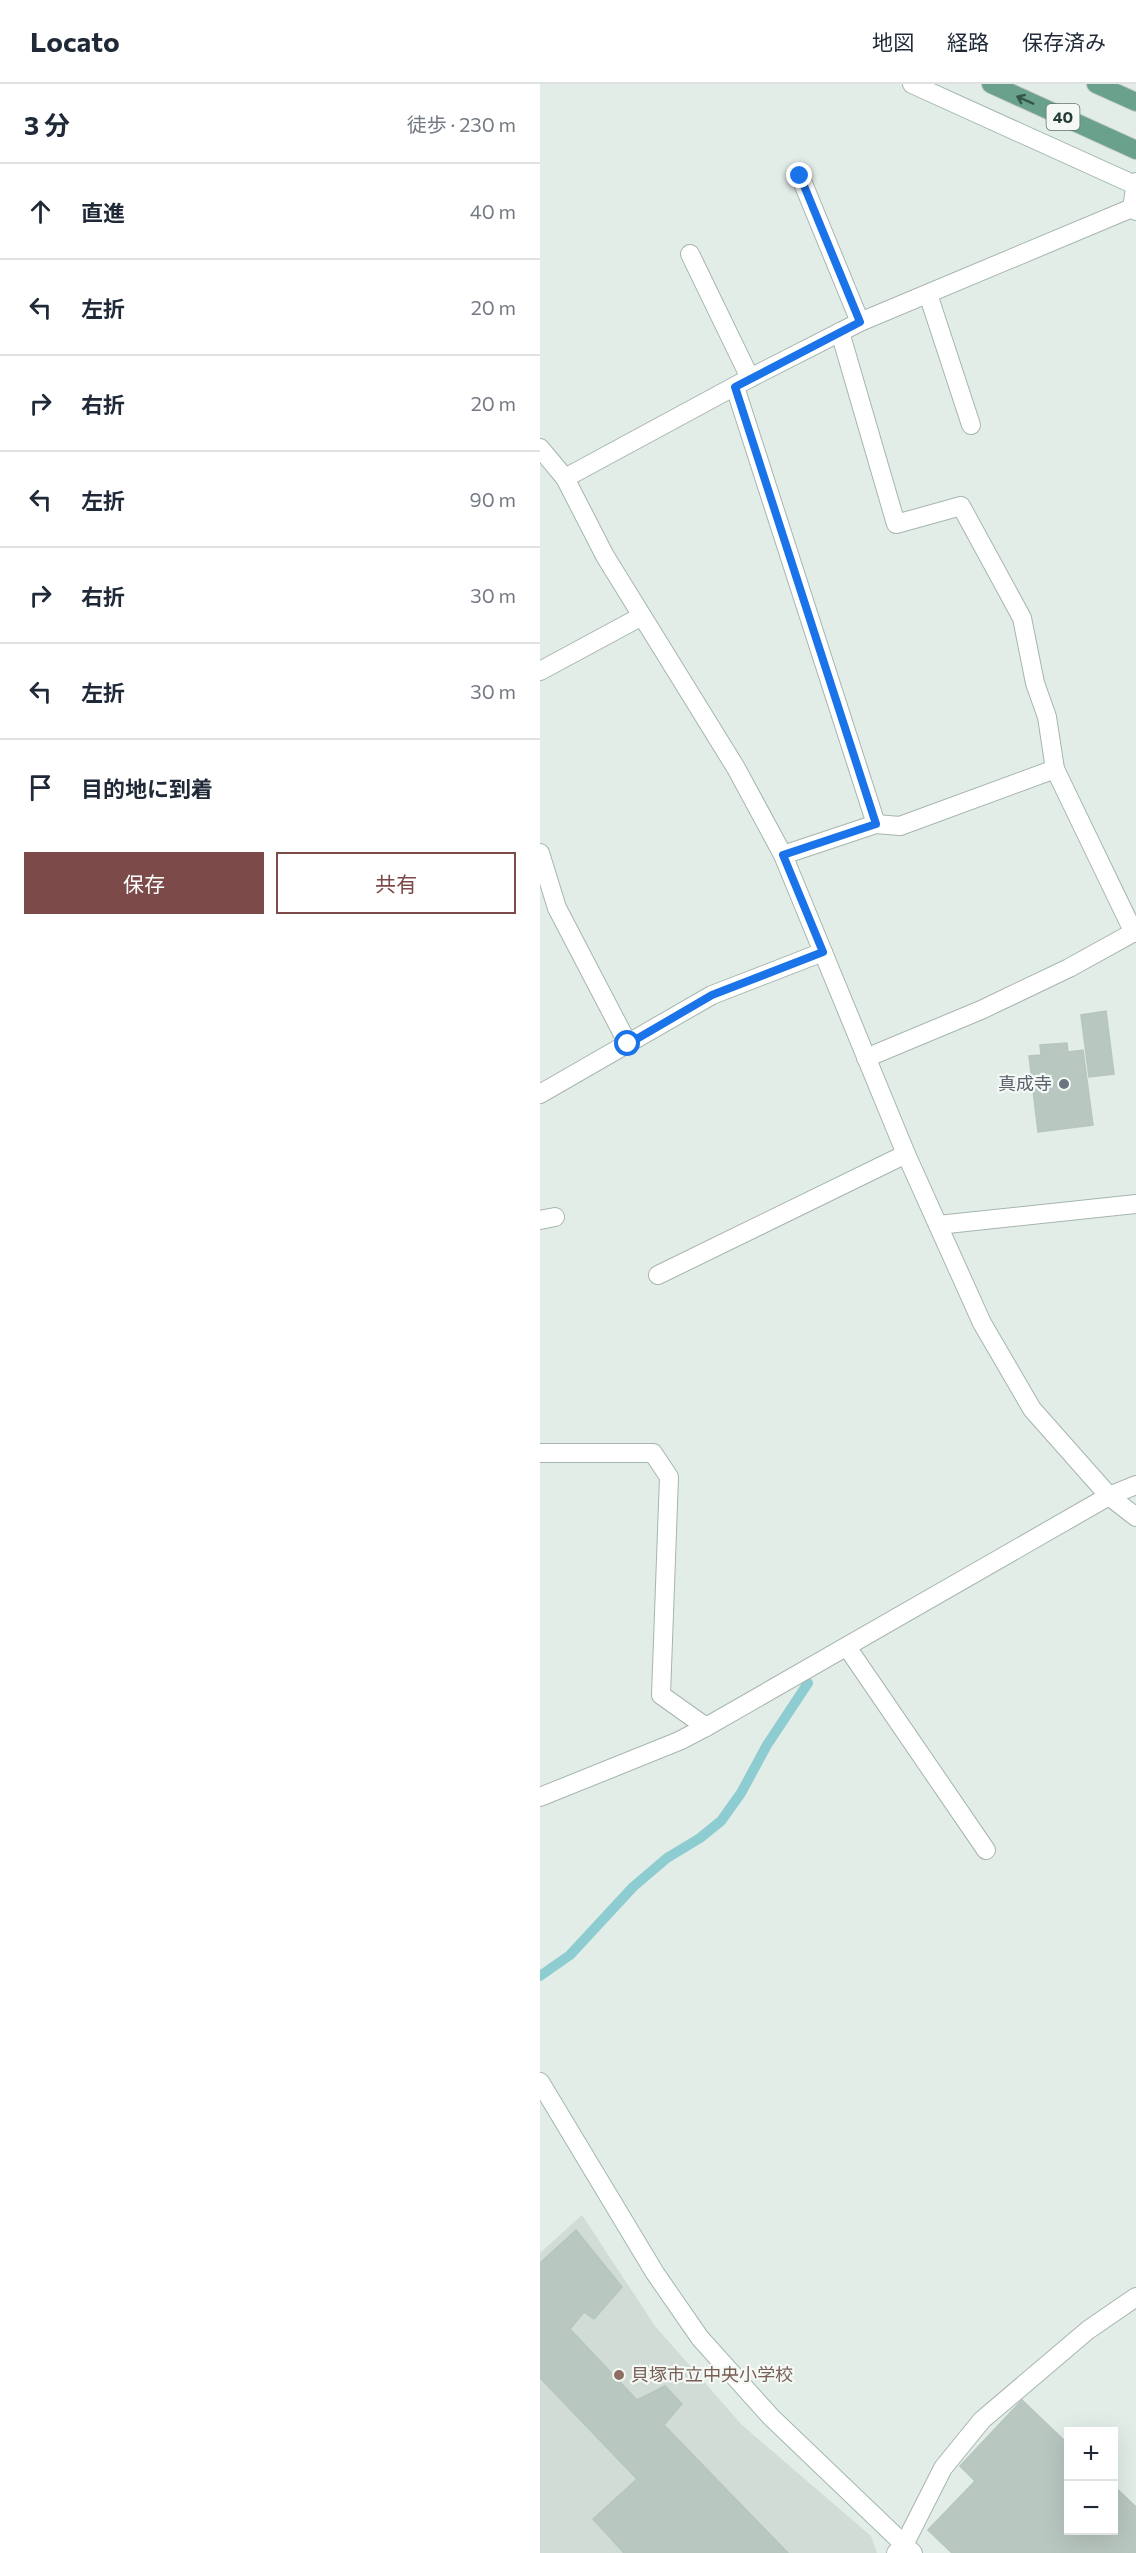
<!DOCTYPE html>
<html lang="ja">
<head>
<meta charset="utf-8">
<style>
  :root { --surface:#fff; --page:#f2f2f3; --text:#1f2937; --muted:#747a83; --line:#e0e1e3; --accent:#7c4b49 }
  body { margin:0; font-family:Commissioner,"Noto Sans JP",sans-serif; background:var(--page); color:var(--text) }
  .controls { position:absolute; right:18px; bottom:18px; display:grid; overflow:hidden; border-radius:0px; box-shadow:0 6px 24px #0002 }
  .controls button { width:54px; height:54px; display:grid; place-items:center; padding:0; border:0; border-bottom:2px solid var(--line); background:var(--surface); color:var(--text); font:30px sans-serif }
  .stop { position:absolute; width:18px; height:18px; margin:-14px; border:4px solid #1a73e8; border-radius:50%; background:#fff }
  .stop.end { background:#1a73e8; border-color:#fff; box-shadow:0 2px 6px #0008 }
  .list { margin:0; padding:0; list-style:none }
  h2 { display:flex; justify-content:space-between; align-items:center; height:78px; margin:0; padding:0 24px; font-size:26px }
  h2 small { font-size:20px; font-weight:400; color:var(--muted) }
  .list li { display:grid; grid-template-columns:39px 1fr auto; gap:18px; align-items:center; box-sizing:border-box; height:96px; padding:0 24px; border-top:2px solid var(--line) }
  .list b { display:block; font-size:22px; white-space:nowrap }
  .list em { font-size:20px; font-style:normal; color:var(--muted) }
  .actions { display:flex; gap:12px; padding:18px 24px }
  .actions a { flex:1; padding:14px 0; border:2px solid var(--accent); border-radius:0px; text-align:center; font-size:21px; color:var(--accent) }
  .actions .main { background:var(--accent); color:#fff }
  .icon { flex:none; width:33px; height:33px; fill:none; stroke:currentColor; stroke-width:2; stroke-linecap:round; stroke-linejoin:round }
  .map { position:relative; flex:none; width:596px; height:2469px; overflow:hidden }
  header { display:flex; align-items:center; gap:36px; box-sizing:border-box; height:84px; padding:0 30px; background:var(--surface); border-bottom:2px solid var(--line) }
  header strong { font-size:28px }
  nav { display:flex; gap:33px; margin-inline-start:auto; font-size:21px }
  main { display:flex }
  aside { flex:1; background:var(--surface) }
  .map>svg:first-child { display:block }
</style>
</head>
<body>
<header>
<strong>Locato</strong>
<nav><a>地図</a><a>経路</a><a>保存済み</a></nav>
</header>
<main>
<aside>
<h2>3 分<small>徒歩 · 230 m</small></h2>
<ul class="list">
<li><svg class="icon" aria-label="ahead" viewBox="0 0 24 24"><path d="M12 20V5M6 11l6-6 6 6"/></svg><div><b>直進</b></div><em>40 m</em></li>
<li><svg class="icon" aria-label="left" viewBox="0 0 24 24"><path d="M17 20v-9H6M10 6l-5 5 5 5"/></svg><div><b>左折</b></div><em>20 m</em></li>
<li><svg class="icon" aria-label="right" viewBox="0 0 24 24"><path d="M7 20v-9h11M14 6l5 5-5 5"/></svg><div><b>右折</b></div><em>20 m</em></li>
<li><svg class="icon" aria-label="left" viewBox="0 0 24 24"><path d="M17 20v-9H6M10 6l-5 5 5 5"/></svg><div><b>左折</b></div><em>90 m</em></li>
<li><svg class="icon" aria-label="right" viewBox="0 0 24 24"><path d="M7 20v-9h11M14 6l5 5-5 5"/></svg><div><b>右折</b></div><em>30 m</em></li>
<li><svg class="icon" aria-label="left" viewBox="0 0 24 24"><path d="M17 20v-9H6M10 6l-5 5 5 5"/></svg><div><b>左折</b></div><em>30 m</em></li>
<li><svg class="icon" aria-label="arrive" viewBox="0 0 24 24"><path d="M6 21V4h12l-3 4 3 4H6"/></svg><div><b>目的地に到着</b></div></li>
</ul>
<div class="actions"><a class="main">保存</a><a>共有</a></div>
</aside>
<div class="map">
<svg width="596" height="2469" viewBox="0 0 596 2469">
  <rect width="100%" height="100%" fill="#e3ede7"/>
  <!-- built -->
  <polygon fill="#d1dcd6" points="42,2131 115,2242 202,2341 331,2452 337,2469 0,2469 0,2169"/>
  <g fill="none" stroke-linecap="round" stroke-linejoin="round">
    <!-- stream -->
    <polyline stroke="#8dccd0" stroke-width="10" points="0,1892 30,1871 93,1803 127,1774 160,1754 181,1737 201,1709 227,1661 268,1599"/>
  </g>
  <!-- building -->
  <g fill="#b8c7c0" stroke="#b6c6be" stroke-width="1.5">
    <polygon points="566,927 574,990 549,993 541,931"/>
    <polygon points="527,959 528,968 543,966 553,1041 498,1048 489,972 501,971 500,961"/>
    <polygon points="36,2146 82,2203 54,2235 44,2228 30,2245 97,2316 125,2302 142,2320 124,2341 248,2469 84,2469 53,2435 97,2395 0,2294 0,2179"/>
    <polygon points="482,2316 528,2360 528,2446 574,2446 574,2402 596,2423 596,2469 412,2469 388,2446 435,2397 420,2382"/>
  </g>
  <g fill="none" stroke-linecap="round" stroke-linejoin="round">
    <!-- lane casing -->
    <g stroke="#a6b5ae" stroke-width="20">
      <polyline id="lane" points="307,1563 446,1766"/>
    </g>
    <!-- street casing -->
    <g stroke="#a6b5ae" stroke-width="20">
      <g id="street">
        <polyline points="260,92 320,238"/>
        <polyline points="150,170 210,294"/>
        <polyline points="388,210 431,341"/>
        <polyline points="300,248 356,440 421,422 482,534 495,599 507,633 515,685"/>
        <polyline points="195,303 336,740 243,771"/>
        <polyline points="0,364 25,394 65,472 196,684 243,771 366,1070 442,1239 492,1325 569,1412 596,1433"/>
        <polyline points="25,394 210,294 320,238 592,124"/>
        <polyline points="0,587 102,532"/>
        <polyline points="336,740 360,742 515,685 594,849"/>
        <polyline points="0,769 17,824 88,960"/>
        <polyline points="326,974 441,926 529,884 596,847"/>
        <polyline points="0,1010 172,911 283,868"/>
        <polyline points="0,1136 15,1133"/>
        <polyline points="398,1141 596,1120"/>
        <polyline points="118,1191 366,1070"/>
        <polyline points="0,1369 113,1369 129,1393 121,1611 166,1643"/>
        <polyline points="0,1713 139,1657 166,1643 569,1412 596,1401"/>
        <polyline points="356,2469 364,2461 403,2384 442,2336 548,2246 596,2213"/>
      </g>
    </g>
    <!-- secondary casing -->
    <g stroke="#a2b8ae" stroke-width="20">
      <g id="secondary">
        <polyline points="372,0 595,101"/>
        <polyline points="596,98 592,124 596,127"/>
        <polyline points="0,1998 115,2189 160,2254 231,2333 373,2469"/>
      </g>
    </g>
    <!-- primary casing -->
    <g stroke="#c1c9c6" stroke-width="20">
      <g id="primary">
        <polyline points="451,0 596,66"/>
        <polyline points="556,0 596,18"/>
      </g>
    </g>
    <!-- lane -->
    <use href="#lane" stroke="#fff" stroke-width="18"/>
    <!-- street -->
    <use href="#street" stroke="#fff" stroke-width="18"/>
    <!-- secondary -->
    <use href="#secondary" stroke="#fff" stroke-width="18"/>
    <!-- primary -->
    <use href="#primary" stroke="#69a18d" stroke-width="18"/>
  </g>
  <!-- one-way arrows -->
  <defs><path id="oneway-shaft" d="M-6 0H5M1.5-3L5.5 0L1.5 3" fill="none" stroke-width="1.6" stroke-linecap="round" stroke-linejoin="round" transform="scale(1.5)"/></defs>
  <use stroke="#34564a" href="#oneway-shaft" transform="translate(485 16) rotate(-156)"/>
  <g fill="none" stroke-linecap="round" stroke-linejoin="round">
    <!-- route -->
    <polyline stroke="#1a73e8" stroke-width="8" points="88,960 172,911 283,868 243,771 336,740 195,303 320,238 260,92"/>
  </g>
  <!-- markers -->
  <circle fill="#6b7280" stroke="#f4f9f6" stroke-width="2" cx="524" cy="1000" r="6"/>
  <circle fill="#8d6e63" stroke="#f4f9f6" stroke-width="2" cx="79" cy="2291" r="6"/>
  <g text-anchor="middle" stroke-width="4.5" stroke-linejoin="round" paint-order="stroke">
    <!-- shield labels -->
    <rect fill="#f4f9f6" stroke="#62756e" stroke-width="1.5" x="506.5" y="20" width="33" height="26" rx="4.5"/>
    <g font-size="16" font-weight="bold" fill="#233d34">
      <text x="523" y="39">40</text>
    </g>
    <!-- worship labels -->
    <g font-size="18" fill="#5b616d" stroke="#f4f9f6" text-anchor="end">
      <text x="512" y="1006">真成寺</text>
    </g>
    <!-- education labels -->
    <g font-size="18" fill="#785e54" stroke="#f4f9f6" text-anchor="start">
      <text x="91" y="2297">貝塚市立中央小学校</text>
    </g>
  </g>
</svg>
<div class="controls">
<button>+</button>
<button>−</button>
</div>
<div class="stop" style="left:88px;top:960px"></div>
<div class="stop end" style="left:260px;top:92px"></div>
</div>
</main>
</body>
</html>
